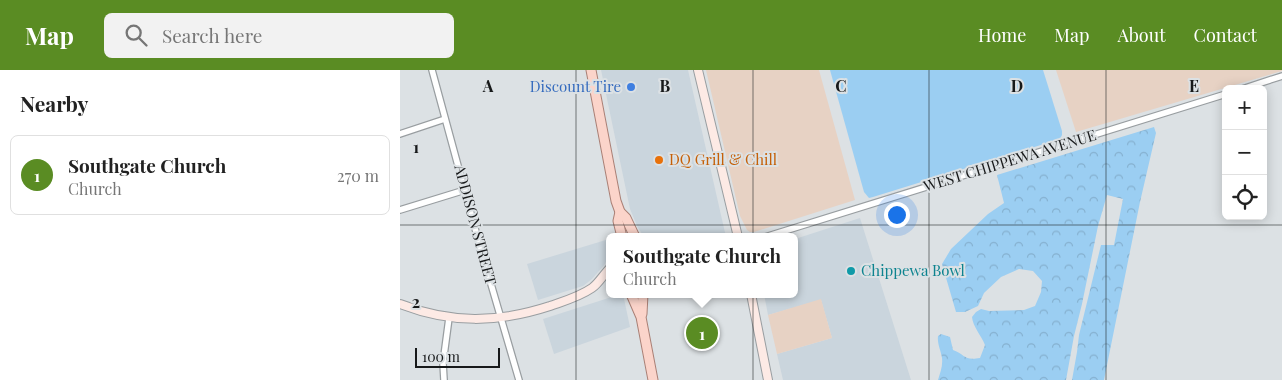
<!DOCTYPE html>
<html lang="en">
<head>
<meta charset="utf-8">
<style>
  :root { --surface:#fff; --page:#f2f2f2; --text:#222; --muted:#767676; --line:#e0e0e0; --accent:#5a8c23 }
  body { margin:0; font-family:"Playfair Display",serif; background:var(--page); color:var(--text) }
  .controls { position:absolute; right:15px; top:15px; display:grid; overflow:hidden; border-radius:8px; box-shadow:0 2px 12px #0003 }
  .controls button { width:45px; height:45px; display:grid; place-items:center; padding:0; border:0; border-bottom:1px solid var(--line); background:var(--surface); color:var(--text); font:25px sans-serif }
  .scale { position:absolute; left:15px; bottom:12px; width:85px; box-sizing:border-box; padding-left:5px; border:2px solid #17191a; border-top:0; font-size:14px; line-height:18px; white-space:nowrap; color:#17191a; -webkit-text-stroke:4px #dce1e4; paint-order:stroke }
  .you { position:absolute; left:496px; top:144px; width:18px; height:18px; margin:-12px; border:4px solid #fff; border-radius:50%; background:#1a73e8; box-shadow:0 0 0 8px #1a73e833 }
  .badge { display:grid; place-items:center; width:32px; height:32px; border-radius:50%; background:var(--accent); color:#fff; font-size:16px; font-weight:700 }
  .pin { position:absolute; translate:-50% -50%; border:2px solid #fff; box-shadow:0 1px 5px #0006 }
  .popup { position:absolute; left:206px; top:163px; width:192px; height:65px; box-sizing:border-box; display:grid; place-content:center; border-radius:8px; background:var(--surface); filter:drop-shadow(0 1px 4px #0005); font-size:16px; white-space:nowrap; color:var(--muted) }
  .popup b { font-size:19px; color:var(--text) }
  .popup::after { content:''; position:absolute; left:50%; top:100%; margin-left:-10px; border:10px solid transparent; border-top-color:var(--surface) }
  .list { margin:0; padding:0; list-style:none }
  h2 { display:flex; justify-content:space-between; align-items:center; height:65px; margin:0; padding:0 20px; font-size:21px }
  h2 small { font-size:16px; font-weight:400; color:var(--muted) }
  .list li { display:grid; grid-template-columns:32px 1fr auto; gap:15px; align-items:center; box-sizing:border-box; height:80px; margin:0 10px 10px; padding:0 10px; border:1px solid var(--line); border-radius:8px }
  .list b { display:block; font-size:19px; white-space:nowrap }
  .list p { margin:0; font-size:16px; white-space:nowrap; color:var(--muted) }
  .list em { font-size:16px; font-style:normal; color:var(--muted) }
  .icon { flex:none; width:28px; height:28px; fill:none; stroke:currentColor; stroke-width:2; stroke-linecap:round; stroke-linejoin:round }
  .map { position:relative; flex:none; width:882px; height:310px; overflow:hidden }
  header { display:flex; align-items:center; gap:30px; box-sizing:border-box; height:70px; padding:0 25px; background:var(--accent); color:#fff }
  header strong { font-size:24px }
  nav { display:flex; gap:28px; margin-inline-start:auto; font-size:18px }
  .search { width:350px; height:45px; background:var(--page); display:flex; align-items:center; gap:12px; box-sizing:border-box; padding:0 18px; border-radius:8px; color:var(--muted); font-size:19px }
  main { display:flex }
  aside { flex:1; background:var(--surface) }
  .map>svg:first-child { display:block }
</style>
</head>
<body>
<header>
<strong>Map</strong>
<div class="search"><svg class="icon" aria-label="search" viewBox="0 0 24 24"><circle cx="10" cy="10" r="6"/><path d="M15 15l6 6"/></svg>Search here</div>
<nav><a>Home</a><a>Map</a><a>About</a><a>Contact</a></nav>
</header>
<main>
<aside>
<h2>Nearby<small></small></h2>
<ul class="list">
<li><span class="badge">1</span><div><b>Southgate Church</b><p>Church</p></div><em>270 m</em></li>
</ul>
</aside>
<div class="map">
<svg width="882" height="310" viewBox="0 0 882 310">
  <defs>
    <pattern id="forest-crowns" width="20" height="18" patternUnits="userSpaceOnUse" patternTransform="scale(1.25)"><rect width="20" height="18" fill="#9bcef2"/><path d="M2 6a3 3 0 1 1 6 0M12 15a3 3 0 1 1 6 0" fill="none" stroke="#85b0cf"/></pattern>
  </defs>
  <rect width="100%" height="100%" fill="#dce1e4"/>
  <!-- built -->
  <g fill="#cad5dd">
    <polygon points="201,0 288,0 326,167 244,167 243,165 238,158 230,139"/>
    <polygon points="460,148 511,310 383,310 377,284 432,268 421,230 368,245 364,224 394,224 395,169"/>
    <polygon points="209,169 209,184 205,194 192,209 183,216 138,230 127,194"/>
    <polygon points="221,224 223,224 230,257 154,284 143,249"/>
  </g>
  <!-- industrial -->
  <g fill="#e7d2c4">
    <polygon points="306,0 419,0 455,130 354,162 350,162 347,160 340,146"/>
    <polygon points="656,0 882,0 882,1 676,62"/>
    <polygon points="421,229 432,268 377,284 368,245"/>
  </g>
  <!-- grass -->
  <polygon fill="#9bcef2" points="430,0 643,0 662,61 662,65 660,69 473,127 469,128 464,122"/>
  <!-- forest -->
  <path fill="url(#forest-crowns)" d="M 754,57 L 756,63 L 740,132 L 704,310 L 672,310 L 677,282 L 679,265 L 701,175 L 714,175 L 723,129 L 707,125 L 698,156 L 682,234 L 674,266 L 666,310 L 538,310 C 540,303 543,296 542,288 C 541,281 537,274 538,266 L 541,264 L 550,267 L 553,280 C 566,285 564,291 580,288 L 585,275 C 581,265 573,257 572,247 L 576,242 L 581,239 L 589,241 L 624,240 L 635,236 L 641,222 L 642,211 L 633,201 L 619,199 L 601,207 L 584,223 L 578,236 L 565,242 L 556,242 L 542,194 L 551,179 L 588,144 L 604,133 L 597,105 Z"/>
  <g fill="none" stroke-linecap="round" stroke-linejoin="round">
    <!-- street casing -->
    <g stroke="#999ea1" stroke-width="8">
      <g id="street">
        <polyline points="32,0 79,173 119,310"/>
        <polyline points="842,19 882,6"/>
        <polyline points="0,64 45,49"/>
        <polyline points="0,140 65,120"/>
        <polyline points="365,167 826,24"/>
        <polyline points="44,310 43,293 49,248"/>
      </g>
    </g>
    <!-- secondary casing -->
    <g stroke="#999ea1" stroke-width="10">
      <g id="secondary">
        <polyline points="298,0 338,167"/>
        <polyline points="351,224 368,310"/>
        <path d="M 0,234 C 51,254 98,253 150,236 C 164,231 179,227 192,218 C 199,213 203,205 210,198"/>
      </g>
    </g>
    <!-- primary casing -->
    <g stroke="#aa8076" stroke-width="11">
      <g id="primary">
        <polyline points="191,0 216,131 220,142 226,148 235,167"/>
        <polyline points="220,142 218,151 222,167"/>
        <polyline points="231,224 241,247 253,310"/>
        <polyline points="242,244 243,224"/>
      </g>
    </g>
    <!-- street -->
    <use href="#street" stroke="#fff" stroke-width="5.5"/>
    <!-- secondary -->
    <use href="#secondary" stroke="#fdeae5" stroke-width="8"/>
    <!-- primary -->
    <use href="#primary" stroke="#fbd4ca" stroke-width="9"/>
  </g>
  <!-- grid -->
  <path fill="none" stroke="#17191a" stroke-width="1" stroke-opacity="0.55" d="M 176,0 L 176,310M 353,0 L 353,310M 529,0 L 529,310M 706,0 L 706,310M 0,155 L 882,155"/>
  <!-- markers -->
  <circle fill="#3f7fe0" stroke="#dce1e4" stroke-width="2" cx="231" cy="17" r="5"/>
  <circle fill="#e8710a" stroke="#dce1e4" stroke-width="2" cx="259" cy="90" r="5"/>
  <circle fill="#0f9aa8" stroke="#dce1e4" stroke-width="2" cx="451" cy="201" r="5"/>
  <g text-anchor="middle" stroke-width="4" stroke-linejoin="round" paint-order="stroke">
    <!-- shop labels -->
    <g font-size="15" fill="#366cbe" stroke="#dce1e4" text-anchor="end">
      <text x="221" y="22">Discount Tire</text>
    </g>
    <!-- food labels -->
    <g font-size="15" fill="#c56008" stroke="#dce1e4" text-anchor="start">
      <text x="269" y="95">DQ Grill &amp; Chill</text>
    </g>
    <!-- street labels -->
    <g font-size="15" fill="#17191a" stroke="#dce1e4">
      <text transform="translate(610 91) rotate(-17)" y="5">WEST CHIPPEWA AVENUE</text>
      <text transform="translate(75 155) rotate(75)" y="5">ADDISON STREET</text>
    </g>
    <!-- culture labels -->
    <g font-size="15" fill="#0d838f" stroke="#dce1e4" text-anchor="start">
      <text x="461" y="206">Chippewa Bowl</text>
    </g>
  </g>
  <g font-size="16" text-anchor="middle" font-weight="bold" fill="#17191a" stroke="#dce1e4" stroke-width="4" stroke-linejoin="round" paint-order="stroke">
    <text x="88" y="22">A</text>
    <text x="265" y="22">B</text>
    <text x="441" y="22">C</text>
    <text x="617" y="22">D</text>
    <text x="794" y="22">E</text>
    <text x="16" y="83">1</text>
    <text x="16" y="238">2</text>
  </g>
</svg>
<div class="controls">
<button>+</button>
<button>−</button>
<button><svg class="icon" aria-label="locate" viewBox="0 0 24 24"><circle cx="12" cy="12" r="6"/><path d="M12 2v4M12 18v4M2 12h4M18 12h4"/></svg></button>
</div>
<div class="scale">100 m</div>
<div class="you"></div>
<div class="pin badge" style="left:302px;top:263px">1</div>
<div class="popup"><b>Southgate Church</b>Church</div>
</div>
</main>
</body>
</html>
